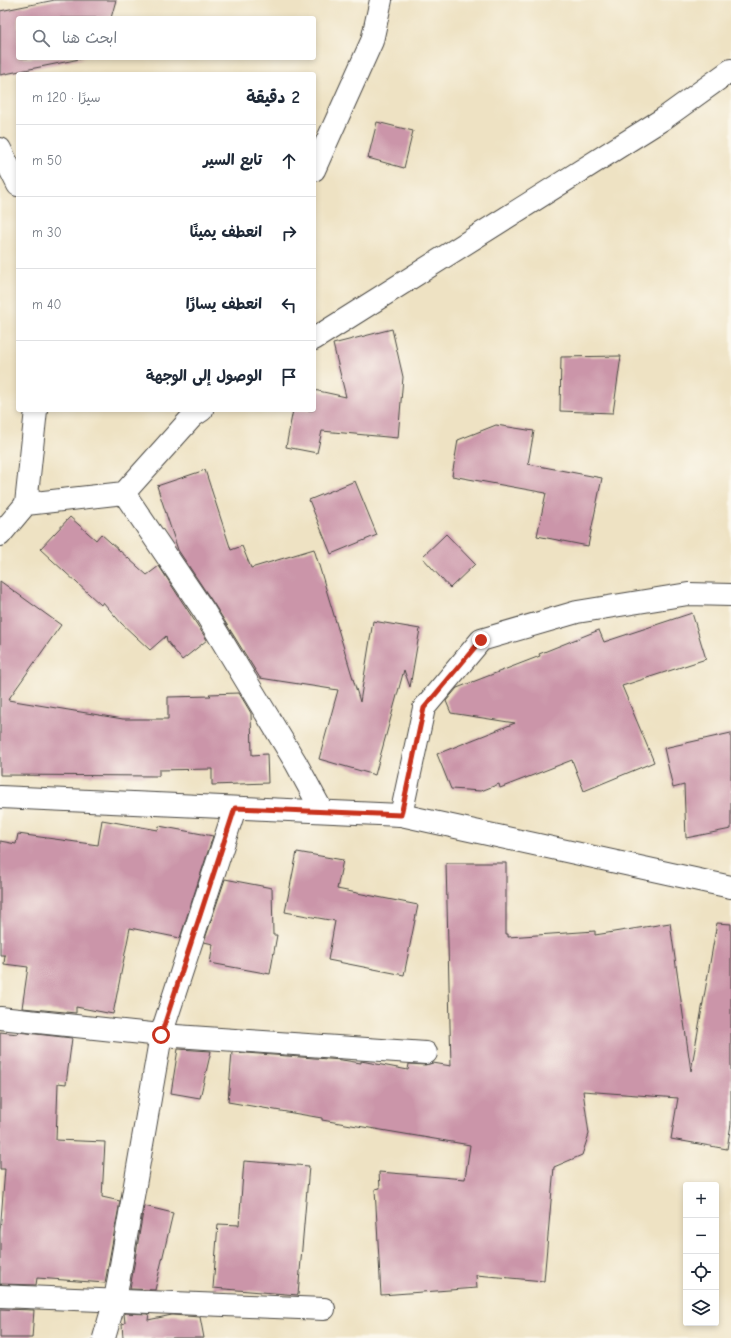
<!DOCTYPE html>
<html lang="ar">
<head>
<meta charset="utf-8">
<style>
  :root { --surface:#fff; --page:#f2f2f3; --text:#1f2937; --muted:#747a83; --line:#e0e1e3 }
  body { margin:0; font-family:"Comic Neue","Playpen Sans Arabic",sans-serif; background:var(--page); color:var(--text); direction:rtl }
  .controls { position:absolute; right:12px; bottom:12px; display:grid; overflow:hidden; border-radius:4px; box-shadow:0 2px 6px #0003 }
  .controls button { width:36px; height:36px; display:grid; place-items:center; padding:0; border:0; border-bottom:1px solid var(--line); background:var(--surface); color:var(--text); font:20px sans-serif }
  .stop { position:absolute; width:12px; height:12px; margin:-9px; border:3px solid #c8321e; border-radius:50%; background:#fff }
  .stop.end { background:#c8321e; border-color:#fff; box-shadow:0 1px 4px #0008 }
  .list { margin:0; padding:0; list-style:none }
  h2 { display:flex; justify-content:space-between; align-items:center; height:52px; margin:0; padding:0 16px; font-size:17px }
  h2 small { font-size:13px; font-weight:400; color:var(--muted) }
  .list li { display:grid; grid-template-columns:26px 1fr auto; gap:12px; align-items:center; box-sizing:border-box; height:72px; padding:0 16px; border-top:1px solid var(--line) }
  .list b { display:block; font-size:15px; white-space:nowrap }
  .list em { font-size:13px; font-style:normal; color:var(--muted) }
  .icon { flex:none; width:22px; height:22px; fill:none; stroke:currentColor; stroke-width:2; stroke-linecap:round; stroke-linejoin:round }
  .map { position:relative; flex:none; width:731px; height:1338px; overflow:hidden; direction:ltr }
  .search { position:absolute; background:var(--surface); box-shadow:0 2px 6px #0003; left:16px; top:16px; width:300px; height:44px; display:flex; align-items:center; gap:10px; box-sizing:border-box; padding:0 14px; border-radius:4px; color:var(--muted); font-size:15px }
  .panel { position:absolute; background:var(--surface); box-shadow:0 2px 6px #0003; left:16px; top:72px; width:300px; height:340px; border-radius:4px; direction:rtl }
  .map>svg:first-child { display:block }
</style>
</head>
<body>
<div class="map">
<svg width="731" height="1338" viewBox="0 0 731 1338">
  <rect width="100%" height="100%" fill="#fbf7ec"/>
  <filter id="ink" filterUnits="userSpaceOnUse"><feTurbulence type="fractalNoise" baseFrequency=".025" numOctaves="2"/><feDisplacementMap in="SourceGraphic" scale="8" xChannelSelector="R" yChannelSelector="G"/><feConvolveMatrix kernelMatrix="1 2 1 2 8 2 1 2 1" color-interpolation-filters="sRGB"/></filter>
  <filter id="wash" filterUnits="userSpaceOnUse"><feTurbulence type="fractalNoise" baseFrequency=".012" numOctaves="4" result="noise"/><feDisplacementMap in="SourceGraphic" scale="16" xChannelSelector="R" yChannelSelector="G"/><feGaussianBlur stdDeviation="0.9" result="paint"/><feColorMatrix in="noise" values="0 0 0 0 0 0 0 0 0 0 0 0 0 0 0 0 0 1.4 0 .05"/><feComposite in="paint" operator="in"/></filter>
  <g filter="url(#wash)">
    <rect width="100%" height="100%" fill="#eee2c3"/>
    <g id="blocks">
      <!-- building -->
      <g fill="#cb95a9">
        <polygon points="55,0 116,0 111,18 18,18 18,58 85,58 0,75 0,11"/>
        <polygon points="377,122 413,131 404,168 368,158"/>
        <polygon points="392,329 403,377 398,438 322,431 317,453 286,447 293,410 314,410 314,390 346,397 333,344"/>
        <polygon points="621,356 613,413 560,411 561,357"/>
        <polygon points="496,425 534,431 528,464 602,478 588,546 537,536 546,493 452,476 458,440"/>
        <polygon points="205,470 231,550 242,546 251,568 314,549 360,702 373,621 420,629 410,687 404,670 375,775 319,759 338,690 260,678 214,604 178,550 157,486"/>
        <polygon points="355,481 377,535 331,554 309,500"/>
        <polygon points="70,517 96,540 101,534 147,575 159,566 207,640 182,660 167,641 166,636 150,650 121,623 103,602 101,605 40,549"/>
        <polygon points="446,534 475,564 450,588 422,557"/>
        <polygon points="0,581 61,625 8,700 123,719 168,719 168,697 211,696 209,694 239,693 251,713 252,755 267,754 268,783 212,785 212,769 159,770 159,776 0,775"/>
        <polygon points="692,613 706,659 622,686 654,762 584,791 572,760 500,788 499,784 481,791 451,789 437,754 515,723 451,713 446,701 457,688 540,656 539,654 599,630 604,642"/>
        <polygon points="731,733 731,829 686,838 684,785 673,788 664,748"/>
        <polygon points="102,820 158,830 159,826 213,836 180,938 130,928 113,1014 76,1007 76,1013 22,1008 28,967 4,964 5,955 0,955 0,841 16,844 18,834 98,845"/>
        <polygon points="297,852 343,860 337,889 418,905 404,975 328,960 335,921 285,912"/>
        <polygon points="446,863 506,863 506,934 508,934 508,937 595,931 595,935 670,923 691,1071 717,923 731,924 731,1124 727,1149 671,1139 678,1098 583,1091 589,1134 582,1155 554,1167 544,1281 476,1275 477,1288 381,1295 375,1189 380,1188 379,1172 465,1179 470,1145 322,1120 322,1118 228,1102 232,1052 342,1060 361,1063 361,1061 408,1070 409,1064 425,1065 433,1063 451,1066"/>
        <polygon points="225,879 272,888 273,935 277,935 270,974 210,963 213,944 204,942"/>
        <polygon points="0,1032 18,1034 18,1032 72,1038 66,1084 58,1083 56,1140 105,1142 102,1197 120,1201 105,1283 37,1278 36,1285 0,1284 0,1232 5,1169 0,1169"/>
        <polygon points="178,1049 211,1051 200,1098 171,1093"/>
        <polygon points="244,1161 309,1166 298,1295 213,1288 218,1224 239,1225"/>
        <polygon points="144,1206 173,1213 155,1290 130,1289"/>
        <polygon points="0,1309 34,1310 32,1338 0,1338"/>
        <polygon points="124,1313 149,1314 148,1320 172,1315 200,1317 204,1338 123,1338 122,1324 125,1323"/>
      </g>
    </g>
  </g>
  <g filter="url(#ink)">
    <use href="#blocks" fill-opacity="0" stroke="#484642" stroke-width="1"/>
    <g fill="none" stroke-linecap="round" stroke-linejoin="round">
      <!-- minor casing -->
      <g stroke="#484642" stroke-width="24">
        <g id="minor">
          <polyline points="0,149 18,185"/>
          <polyline points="314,170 372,41 381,0"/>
          <polyline points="314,339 663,119 731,70"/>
          <polyline points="124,493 204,611 296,763 322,811"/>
          <polyline points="26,504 36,410"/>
          <polyline points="0,535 26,504 124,493 193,416 202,410"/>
          <polyline points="0,797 401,815 731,887"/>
          <polyline points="401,815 424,708 481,640 577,612 688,594 731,595"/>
          <polyline points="0,1018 161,1035 426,1053"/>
          <polyline points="0,1296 324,1309"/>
          <polyline points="104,1338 115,1300 161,1035 235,808"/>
        </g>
      </g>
      <!-- minor -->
      <use href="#minor" stroke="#fff" stroke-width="22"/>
    </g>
  </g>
  <g fill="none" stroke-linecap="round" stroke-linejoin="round" filter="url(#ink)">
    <!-- route -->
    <polyline stroke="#c8321e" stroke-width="5" points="161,1035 235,808 401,815 424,708 481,640"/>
  </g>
</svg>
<div class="controls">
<button>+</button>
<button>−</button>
<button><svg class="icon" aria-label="locate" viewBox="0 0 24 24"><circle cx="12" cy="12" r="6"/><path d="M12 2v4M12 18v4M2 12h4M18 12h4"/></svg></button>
<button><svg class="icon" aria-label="layers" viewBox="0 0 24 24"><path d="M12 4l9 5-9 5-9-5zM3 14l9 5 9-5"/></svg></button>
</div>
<div class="stop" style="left:161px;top:1035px"></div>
<div class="stop end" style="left:481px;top:640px"></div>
<div class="search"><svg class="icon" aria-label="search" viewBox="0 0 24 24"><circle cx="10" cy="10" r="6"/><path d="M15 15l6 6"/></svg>ابحث هنا</div>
<section class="panel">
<h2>2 دقيقة<small>سيرًا · 120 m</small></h2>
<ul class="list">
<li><svg class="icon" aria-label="ahead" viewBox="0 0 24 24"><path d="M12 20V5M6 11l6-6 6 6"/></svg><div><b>تابع السير</b></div><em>50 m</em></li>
<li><svg class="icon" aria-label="right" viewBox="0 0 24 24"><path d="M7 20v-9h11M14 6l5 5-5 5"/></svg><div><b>انعطف يمينًا</b></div><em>30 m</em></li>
<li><svg class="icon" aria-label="left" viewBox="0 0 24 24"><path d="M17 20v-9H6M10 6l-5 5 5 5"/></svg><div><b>انعطف يسارًا</b></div><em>40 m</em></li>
<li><svg class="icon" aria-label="arrive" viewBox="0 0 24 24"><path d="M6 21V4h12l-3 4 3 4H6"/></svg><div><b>الوصول إلى الوجهة</b></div></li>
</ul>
</section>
</div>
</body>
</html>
